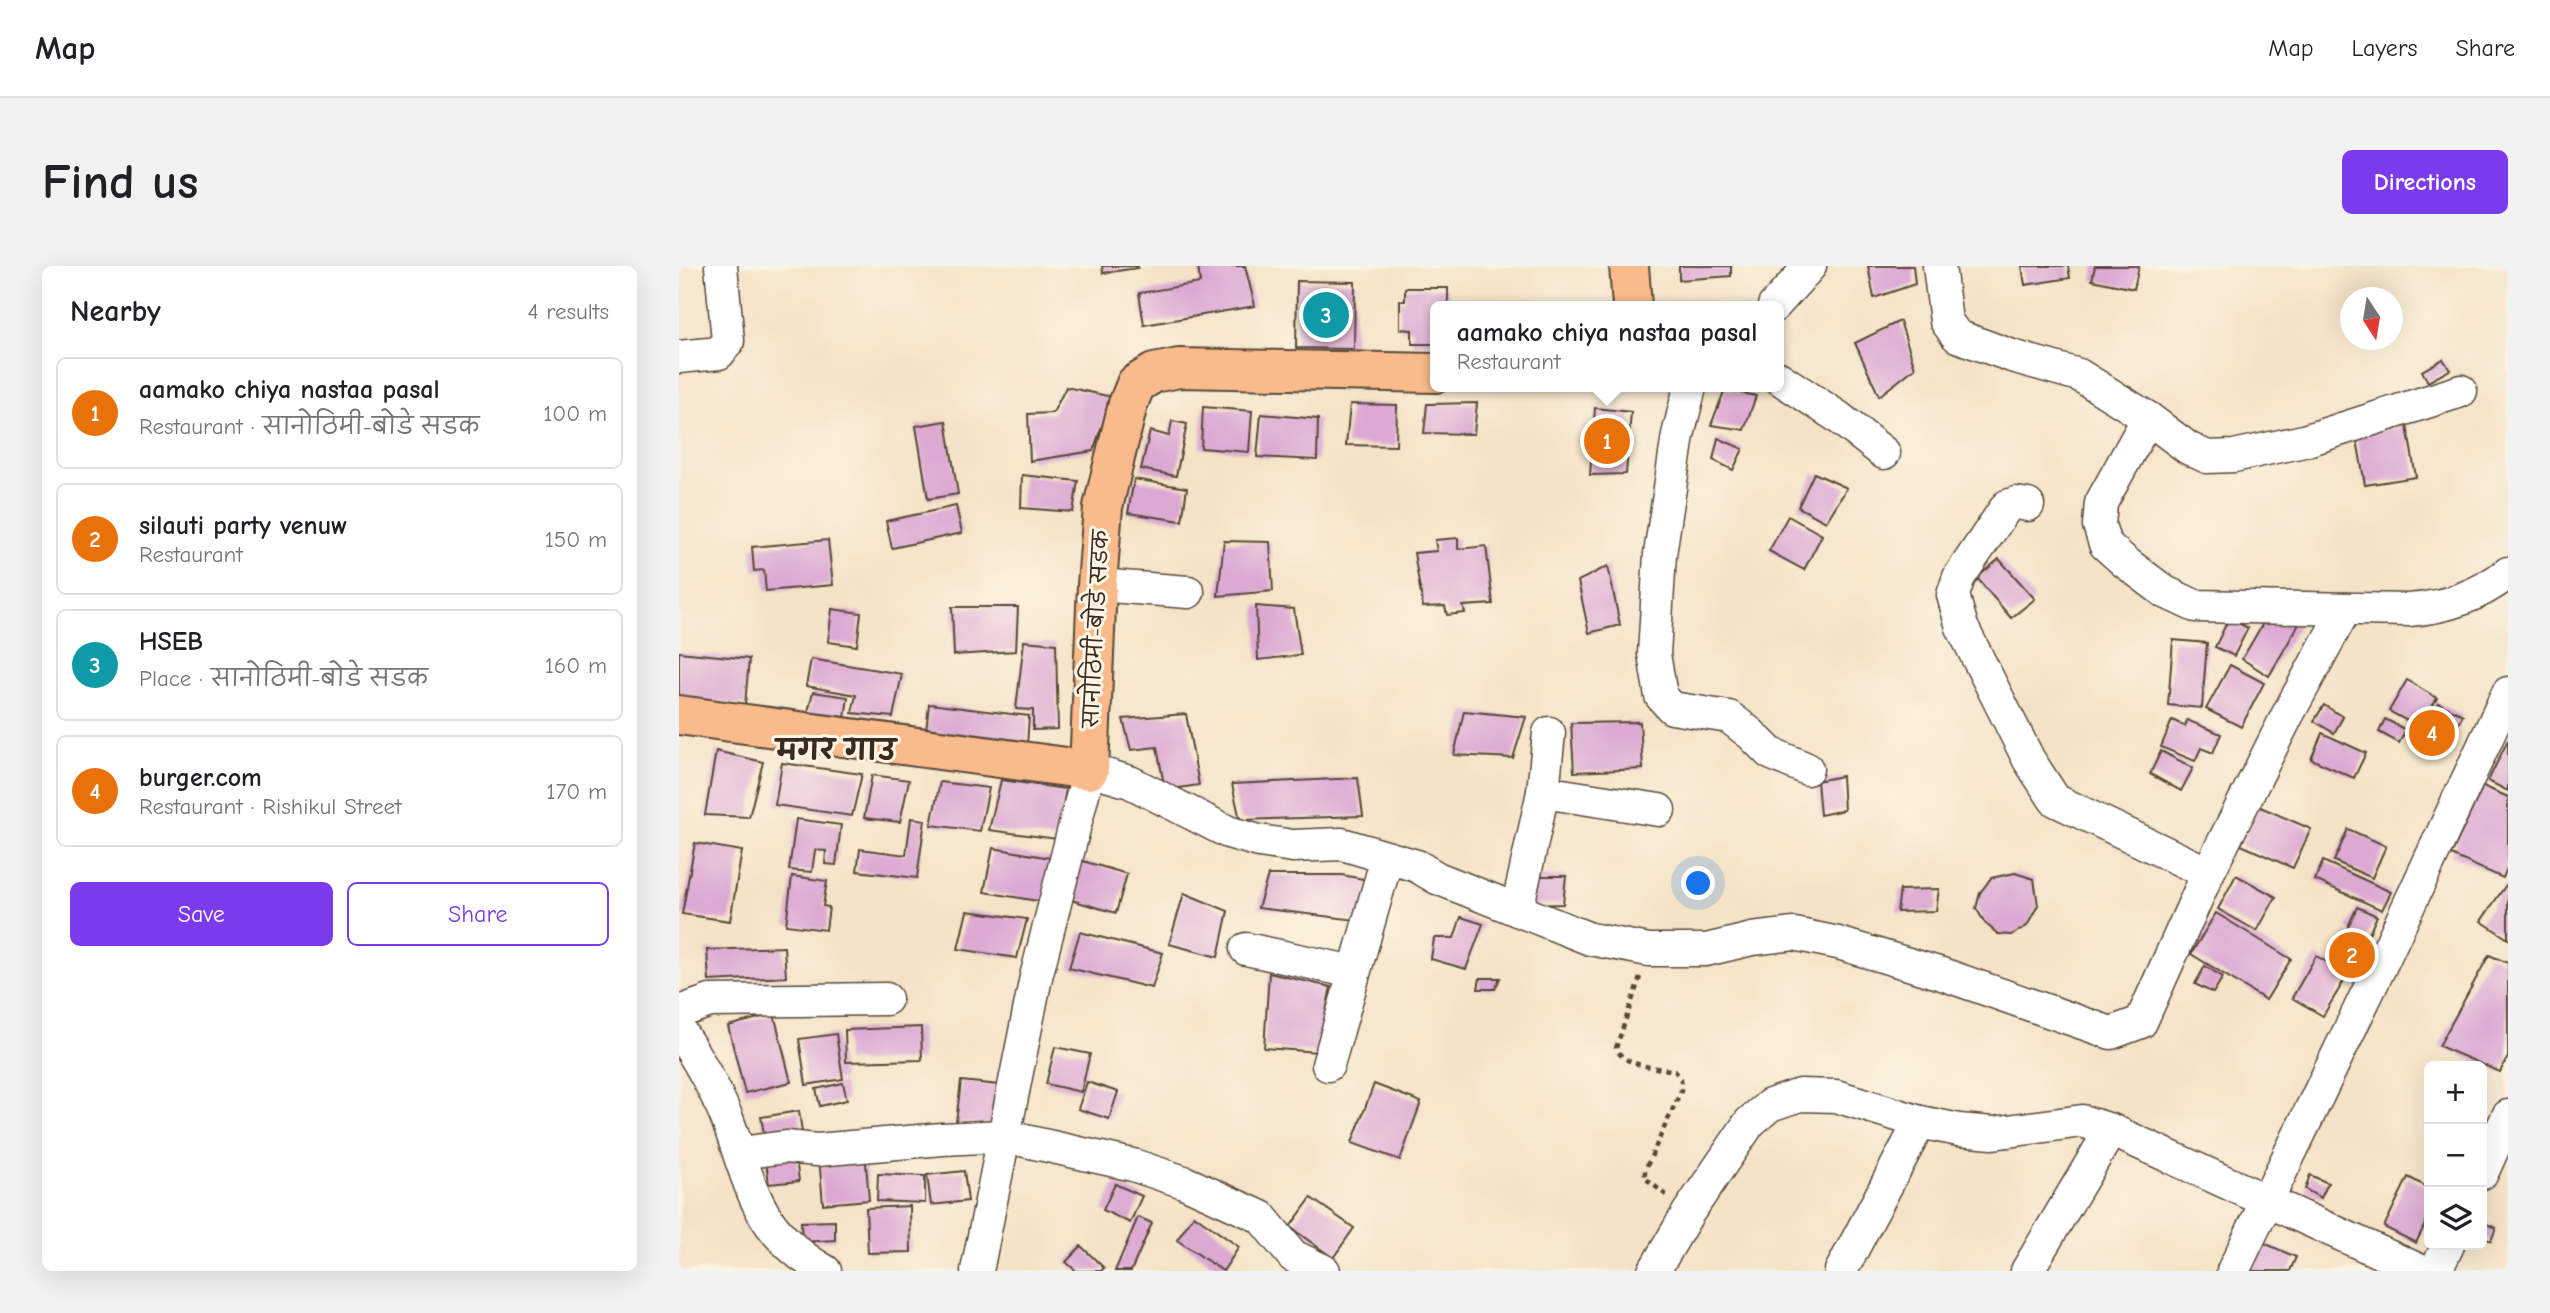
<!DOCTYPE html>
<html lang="en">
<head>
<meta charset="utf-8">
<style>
  :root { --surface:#fff; --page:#f2f2f2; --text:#202124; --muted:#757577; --line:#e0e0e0; --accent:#7c3aed }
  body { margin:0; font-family:"Comic Neue","Playpen Sans Deva",sans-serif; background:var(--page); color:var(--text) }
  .controls { position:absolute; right:21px; bottom:21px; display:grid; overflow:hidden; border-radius:10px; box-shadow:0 7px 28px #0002 }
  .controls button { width:63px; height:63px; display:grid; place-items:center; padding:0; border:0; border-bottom:2px solid var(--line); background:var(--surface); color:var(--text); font:35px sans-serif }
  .compass { position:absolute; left:1661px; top:21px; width:63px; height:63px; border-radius:50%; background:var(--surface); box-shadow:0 7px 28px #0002; rotate:168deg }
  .you { position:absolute; left:1020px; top:618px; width:24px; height:24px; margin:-18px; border:5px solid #fff; border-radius:50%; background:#1a73e8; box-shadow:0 0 0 10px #1a73e833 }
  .badge { display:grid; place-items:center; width:46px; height:46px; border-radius:50%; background:var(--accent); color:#fff; font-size:23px; font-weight:700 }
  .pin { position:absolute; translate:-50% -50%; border:4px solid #fff; box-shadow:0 2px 7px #0006 }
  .popup { position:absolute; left:751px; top:35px; width:354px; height:91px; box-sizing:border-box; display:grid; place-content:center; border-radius:10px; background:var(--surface); filter:drop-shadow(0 2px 5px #0005); font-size:23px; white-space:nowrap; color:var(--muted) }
  .popup b { font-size:26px; color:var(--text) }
  .popup::after { content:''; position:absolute; left:50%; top:100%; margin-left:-14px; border:14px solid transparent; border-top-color:var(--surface) }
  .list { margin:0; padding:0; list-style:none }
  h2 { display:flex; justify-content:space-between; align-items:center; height:91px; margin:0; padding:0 28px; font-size:30px }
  h2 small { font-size:23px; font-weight:400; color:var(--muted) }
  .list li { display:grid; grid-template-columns:46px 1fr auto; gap:21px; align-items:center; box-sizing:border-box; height:112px; margin:0 14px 14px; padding:0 14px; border:2px solid var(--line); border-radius:10px }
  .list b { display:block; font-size:26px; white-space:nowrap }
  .list p { margin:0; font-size:23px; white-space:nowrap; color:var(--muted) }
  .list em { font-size:23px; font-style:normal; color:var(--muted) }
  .actions { display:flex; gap:14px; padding:21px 28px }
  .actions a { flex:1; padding:16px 0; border:2px solid var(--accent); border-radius:10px; text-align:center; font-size:24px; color:var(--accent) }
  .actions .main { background:var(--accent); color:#fff }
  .icon { flex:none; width:38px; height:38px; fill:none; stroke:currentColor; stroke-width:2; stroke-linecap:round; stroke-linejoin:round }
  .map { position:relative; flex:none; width:1829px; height:1005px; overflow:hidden; border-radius:10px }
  header { display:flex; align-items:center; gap:42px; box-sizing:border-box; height:98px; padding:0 35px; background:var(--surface); border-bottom:2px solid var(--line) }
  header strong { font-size:33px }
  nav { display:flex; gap:38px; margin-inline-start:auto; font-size:24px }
  .intro { display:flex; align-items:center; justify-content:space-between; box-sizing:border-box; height:168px; padding:0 42px }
  h1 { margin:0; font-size:49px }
  .button { padding:18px 32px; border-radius:10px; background:var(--accent); color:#fff; font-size:24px; font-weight:700 }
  main { display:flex; gap:42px; padding:0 42px }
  aside { flex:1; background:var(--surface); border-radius:10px; box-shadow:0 7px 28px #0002 }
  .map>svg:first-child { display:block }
</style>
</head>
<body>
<header>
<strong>Map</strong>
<nav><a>Map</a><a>Layers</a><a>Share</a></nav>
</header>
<div class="intro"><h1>Find us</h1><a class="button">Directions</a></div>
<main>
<aside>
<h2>Nearby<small>4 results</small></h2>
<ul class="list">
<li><span class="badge" style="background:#e8710a">1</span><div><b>aamako chiya nastaa pasal</b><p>Restaurant · सानोठिमी-बोडे सडक</p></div><em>100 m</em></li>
<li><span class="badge" style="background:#e8710a">2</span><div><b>silauti party venuw</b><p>Restaurant</p></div><em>150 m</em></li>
<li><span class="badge" style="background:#0f9aa8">3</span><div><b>HSEB</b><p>Place · सानोठिमी-बोडे सडक</p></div><em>160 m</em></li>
<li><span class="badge" style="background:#e8710a">4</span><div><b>burger.com</b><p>Restaurant · Rishikul Street</p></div><em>170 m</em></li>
</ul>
<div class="actions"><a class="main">Save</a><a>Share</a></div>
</aside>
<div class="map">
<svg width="1829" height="1005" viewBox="0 0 1829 1005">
  <rect width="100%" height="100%" fill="#fcf5e5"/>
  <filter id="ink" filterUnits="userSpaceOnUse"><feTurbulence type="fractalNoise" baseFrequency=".0143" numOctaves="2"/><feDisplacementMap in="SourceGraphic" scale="14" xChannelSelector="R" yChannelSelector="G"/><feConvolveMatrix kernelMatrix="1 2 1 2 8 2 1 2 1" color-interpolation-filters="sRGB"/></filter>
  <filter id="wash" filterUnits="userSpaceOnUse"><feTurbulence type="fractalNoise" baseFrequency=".00686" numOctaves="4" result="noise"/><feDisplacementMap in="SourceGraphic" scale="28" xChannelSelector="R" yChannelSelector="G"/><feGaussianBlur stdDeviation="1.57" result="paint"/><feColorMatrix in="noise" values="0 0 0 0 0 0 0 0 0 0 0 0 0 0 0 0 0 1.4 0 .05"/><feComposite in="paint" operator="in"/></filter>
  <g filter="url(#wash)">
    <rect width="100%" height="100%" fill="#f4e3c6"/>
    <g id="blocks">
      <!-- building -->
      <g fill="#dca9d3">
        <polygon points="423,0 459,0 459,2 424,7"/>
        <polygon points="519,0 566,0 576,40 465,59 460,27 521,17"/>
        <polygon points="1000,0 1052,0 1052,10 1000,14"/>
        <polygon points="1189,0 1234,0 1236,18 1195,32"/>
        <polygon points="1343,0 1389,0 1391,12 1346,19"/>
        <polygon points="1416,0 1460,0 1455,23 1413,14"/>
        <polygon points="618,15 676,16 675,83 617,82"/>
        <polygon points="726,22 769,22 769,40 757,40 757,78 733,78 733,64 721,63 721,35 726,35"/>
        <polygon points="1221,55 1236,102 1200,130 1176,77"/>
        <polygon points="1764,93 1771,104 1749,116 1743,105"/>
        <polygon points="387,121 433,131 414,185 351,195 349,148 374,147"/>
        <polygon points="1046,123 1077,130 1065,164 1032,159"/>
        <polygon points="798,137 795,168 745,167 748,138"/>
        <polygon points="671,138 718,139 717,180 667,179"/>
        <polygon points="524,141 573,145 570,186 522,182"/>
        <polygon points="916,142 952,146 947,208 911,209"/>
        <polygon points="582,148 639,153 638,194 578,191"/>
        <polygon points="267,155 279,228 249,233 237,160"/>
        <polygon points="493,155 508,158 497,210 462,203 471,165 490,170"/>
        <polygon points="1728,160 1737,211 1686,219 1677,168"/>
        <polygon points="1039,172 1064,183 1054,204 1034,194"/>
        <polygon points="1135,207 1168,222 1147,256 1119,241"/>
        <polygon points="343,209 399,215 394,246 342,242"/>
        <polygon points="455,213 508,222 503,255 449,247"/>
        <polygon points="277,240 283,267 213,282 207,255"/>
        <polygon points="1109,250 1143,269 1125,304 1090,285"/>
        <polygon points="779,272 779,283 807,280 814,338 784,340 786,347 768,349 766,340 744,341 735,287 758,285 756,274"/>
        <polygon points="149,274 154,319 87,325 85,304 75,305 73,281"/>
        <polygon points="545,275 591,276 594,325 539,330"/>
        <polygon points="1320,293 1356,333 1332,352 1298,312"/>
        <polygon points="929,300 941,359 910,367 899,315"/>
        <polygon points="577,340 615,343 622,389 579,394"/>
        <polygon points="273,341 339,341 337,385 275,389"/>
        <polygon points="1593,342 1620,358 1590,410 1563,393"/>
        <polygon points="153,343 182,347 178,380 149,376"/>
        <polygon points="1550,352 1569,362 1555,390 1536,381"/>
        <polygon points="1494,374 1528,377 1523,442 1489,439"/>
        <polygon points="345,375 377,378 379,463 354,464 354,444 337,443"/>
        <polygon points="0,386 70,393 66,439 0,433"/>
        <polygon points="132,393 223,408 214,451 173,447 177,429 127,420"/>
        <polygon points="1551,399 1585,417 1562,461 1527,443"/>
        <polygon points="1728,414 1758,432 1741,462 1710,445"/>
        <polygon points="134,426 169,431 165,459 127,454"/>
        <polygon points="1759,437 1784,449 1763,488 1739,476"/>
        <polygon points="250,438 350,450 348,480 247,465"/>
        <polygon points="1645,439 1664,451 1655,467 1635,455"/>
        <polygon points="785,445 847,451 834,492 775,489"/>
        <polygon points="507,448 520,519 486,524 478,481 452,484 444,453"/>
        <polygon points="1706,453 1727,464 1720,477 1700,466"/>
        <polygon points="1493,454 1506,460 1508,454 1542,468 1534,487 1522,482 1516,495 1482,481"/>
        <polygon points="961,456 964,503 895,506 892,457"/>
        <polygon points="1643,467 1687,487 1675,512 1632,493"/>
        <polygon points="1829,474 1829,525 1809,515"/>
        <polygon points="37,485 84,496 70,551 26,549"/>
        <polygon points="1482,485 1514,502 1502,525 1471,508"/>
        <polygon points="103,497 183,508 173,550 96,539"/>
        <polygon points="193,509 230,514 221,556 185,552"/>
        <polygon points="1163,510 1165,544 1141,549 1138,515"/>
        <polygon points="679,512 684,550 561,554 553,518"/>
        <polygon points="322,514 387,523 378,573 310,564"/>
        <polygon points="261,516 310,522 301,565 252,559"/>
        <polygon points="1804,520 1829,531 1829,600 1824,612 1772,589"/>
        <polygon points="1579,540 1632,563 1614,602 1562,579"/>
        <polygon points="232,552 246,554 238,612 178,605 181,583 227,589"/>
        <polygon points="117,553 162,559 157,599 146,598 147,585 136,584 133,606 110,604"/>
        <polygon points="1669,563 1707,580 1693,612 1655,595"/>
        <polygon points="16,577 63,585 51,655 3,648"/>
        <polygon points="314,582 377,593 365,636 305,626"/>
        <polygon points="397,593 448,608 437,647 385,632"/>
        <polygon points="1644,595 1712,626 1703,644 1636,614"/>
        <polygon points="1336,607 1355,613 1359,639 1348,660 1332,669 1319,668 1306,657 1297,642 1301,627 1312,612"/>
        <polygon points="589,609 663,609 695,615 685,655 579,642"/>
        <polygon points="1557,609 1597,631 1578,665 1539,643"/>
        <polygon points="113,610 148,615 144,640 150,641 147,664 107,659"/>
        <polygon points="851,610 887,610 884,638 850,639"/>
        <polygon points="1827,619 1829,621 1829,673 1802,655"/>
        <polygon points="1260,623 1257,645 1218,646 1221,624"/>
        <polygon points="505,627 549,645 539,691 490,678"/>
        <polygon points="1678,641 1698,650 1688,672 1668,663"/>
        <polygon points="288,645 348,653 338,692 279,683"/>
        <polygon points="1537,647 1612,693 1587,734 1512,688"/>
        <polygon points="782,651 804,658 787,703 752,693 755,672 775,672"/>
        <polygon points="401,666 484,687 473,722 390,702"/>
        <polygon points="1667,666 1685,675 1672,702 1653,693"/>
        <polygon points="105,681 107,711 30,715 28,684"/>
        <polygon points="1810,689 1829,697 1829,791 1821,806 1760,780"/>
        <polygon points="1637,690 1669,708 1644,750 1613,732"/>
        <polygon points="1526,700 1544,711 1534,727 1516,718"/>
        <polygon points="590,707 652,721 639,786 585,782"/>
        <polygon points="801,712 821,712 816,723 799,723"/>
        <polygon points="95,748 112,816 66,827 49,760"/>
        <polygon points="242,761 243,794 167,796 166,764"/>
        <polygon points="157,768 164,813 127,819 120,773"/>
        <polygon points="376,781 411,788 402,826 367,818"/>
        <polygon points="282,815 320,819 316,860 277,856"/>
        <polygon points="408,816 439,826 430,853 399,843"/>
        <polygon points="164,817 168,834 141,840 137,823"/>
        <polygon points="695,818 742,836 721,894 673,877"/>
        <polygon points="120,845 124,873 87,879 82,851"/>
        <polygon points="116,885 120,915 90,918 86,888"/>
        <polygon points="186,886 190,934 144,938 140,891"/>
        <polygon points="285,905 289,935 252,939 248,909"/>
        <polygon points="199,908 246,910 246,937 198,935"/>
        <polygon points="1631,909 1649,917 1642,932 1626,923"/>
        <polygon points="1729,911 1750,922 1750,950 1737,977 1705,961"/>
        <polygon points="436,918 463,930 451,957 424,944"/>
        <polygon points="632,932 675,962 654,992 611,961"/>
        <polygon points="231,940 232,986 189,987 187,942"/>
        <polygon points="515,949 560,981 544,1005 498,974"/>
        <polygon points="459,951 473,957 452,1005 436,1005"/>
        <polygon points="156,955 156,974 123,976 122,956"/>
        <polygon points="1805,957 1817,962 1812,975 1803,971"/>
        <polygon points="1576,973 1617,991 1611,1005 1562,1005"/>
        <polygon points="402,980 425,1002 422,1005 397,1005 387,996"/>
      </g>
    </g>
  </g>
  <g filter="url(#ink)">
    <use href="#blocks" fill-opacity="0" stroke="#574637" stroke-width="2"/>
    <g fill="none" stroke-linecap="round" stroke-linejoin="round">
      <!-- street casing -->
      <g stroke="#574637" stroke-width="35">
        <g id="street">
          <polyline points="1260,0 1267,55 1278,70 1333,90 1400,109 1469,152 1509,182 1528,191 1555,190 1625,175 1782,125"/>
          <polyline points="1095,40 1131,0"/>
          <polyline points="0,91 40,87 49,75 42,0"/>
          <polyline points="1100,112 1159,151 1205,187"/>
          <polyline points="1011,121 999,169 981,288 975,388 982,430 993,442 1050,451 1072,468 1091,487 1128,503"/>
          <path d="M 1469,152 L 1422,237 L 1420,259 L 1426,278 L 1446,296 L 1486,326 L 1516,340 L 1730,344 C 1768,341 1799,330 1829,307"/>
          <polyline points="1349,239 1337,237 1328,240 1280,311 1274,329 1283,361 1350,494 1376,534 1529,607"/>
          <polyline points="418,319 509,326"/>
          <polyline points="864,526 980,544"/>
          <polyline points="838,644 864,526 870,467"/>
          <polyline points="567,683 675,706"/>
          <polyline points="0,746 31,735 207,733"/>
          <path d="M 0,764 C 18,792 34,819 47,850 C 58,878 67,915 81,941 C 95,968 120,990 146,1005"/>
          <polyline points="649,799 708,592"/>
          <polyline points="61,887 107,881 138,884 263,873 324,870 454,899 505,916 582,951 614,990 645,1005"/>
          <polyline points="1803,907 1829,850"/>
          <polyline points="298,1005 357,711 410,504 451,516 549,566 580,575 614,580 663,578 738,600 758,612 911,673 970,684 1027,684 1073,673 1115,668 1159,677 1263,708 1432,767 1462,756 1529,607 1609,448 1666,343"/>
          <polyline points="975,1005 1009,947 1071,856 1091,839 1121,829 1157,830 1241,856"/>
          <polyline points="1162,1005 1241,856 1280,864 1314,867 1403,855 1432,864 1742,1005"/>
          <polyline points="1348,1005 1432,864"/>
          <polyline points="1554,1005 1701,701 1829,427"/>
          <polyline points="1757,1005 1769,979"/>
        </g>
      </g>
      <!-- primary casing -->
      <g stroke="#574637" stroke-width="42">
        <g id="primary">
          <polyline points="950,0 953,40"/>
          <polyline points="0,449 410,504 418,319 424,241 449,138 457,118 475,107 500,102 757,107"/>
        </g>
      </g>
      <!-- path -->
      <path stroke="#574637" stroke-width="4.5" stroke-dasharray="5 5" stroke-linecap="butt" d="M 961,711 L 937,782 C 945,801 977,801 996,805 L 1002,813 L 1002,825 L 966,904 L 966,912 L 987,929"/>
      <!-- street -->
      <use href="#street" stroke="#fff" stroke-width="32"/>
      <!-- primary -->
      <use href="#primary" stroke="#fabb8c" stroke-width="38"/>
    </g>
  </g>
  <g text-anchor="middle" stroke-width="6" stroke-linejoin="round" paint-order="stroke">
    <!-- street labels -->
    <g font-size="21" fill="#3b2a1e" stroke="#fcf5e5">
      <text transform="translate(417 363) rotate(-87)" y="7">सानोठिमी-बोडे सडक</text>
    </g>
    <!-- district labels -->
    <g font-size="28" font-weight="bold" fill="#3b2a1e" stroke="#fcf5e5">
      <text x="157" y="494">मगर गाउ</text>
    </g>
  </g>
</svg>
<div class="controls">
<button>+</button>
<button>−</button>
<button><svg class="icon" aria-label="layers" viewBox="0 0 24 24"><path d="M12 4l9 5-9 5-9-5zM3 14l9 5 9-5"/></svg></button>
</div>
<svg class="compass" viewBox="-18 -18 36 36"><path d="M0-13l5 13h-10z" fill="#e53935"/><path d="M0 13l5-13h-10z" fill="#757577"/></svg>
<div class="you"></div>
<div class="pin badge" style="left:928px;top:175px;background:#e8710a">1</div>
<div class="popup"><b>aamako chiya nastaa pasal</b>Restaurant</div>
<div class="pin badge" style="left:1673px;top:689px;background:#e8710a">2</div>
<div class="pin badge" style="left:647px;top:49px;background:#0f9aa8">3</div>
<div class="pin badge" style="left:1753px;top:467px;background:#e8710a">4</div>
</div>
</main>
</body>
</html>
